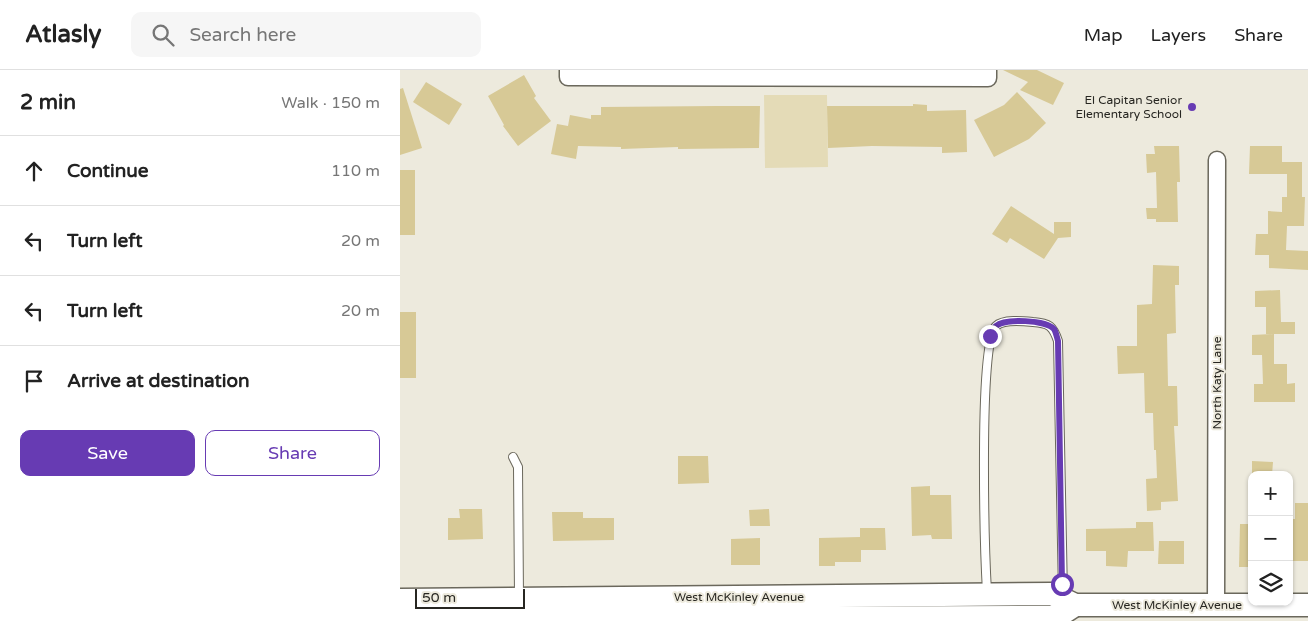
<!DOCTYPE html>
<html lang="en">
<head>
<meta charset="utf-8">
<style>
  :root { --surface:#fff; --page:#f6f6f6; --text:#222; --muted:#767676; --line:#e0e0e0; --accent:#673bb3 }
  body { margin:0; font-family:"Varela Round",sans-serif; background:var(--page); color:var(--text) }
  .controls { position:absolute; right:15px; bottom:15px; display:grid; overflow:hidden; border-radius:10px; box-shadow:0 1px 4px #0004 }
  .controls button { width:45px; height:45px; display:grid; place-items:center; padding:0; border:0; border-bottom:1px solid var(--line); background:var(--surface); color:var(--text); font:25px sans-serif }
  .scale { position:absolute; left:15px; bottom:12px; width:110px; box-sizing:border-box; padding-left:5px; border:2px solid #272621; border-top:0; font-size:14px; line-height:18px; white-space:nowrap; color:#272621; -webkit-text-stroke:4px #edeadd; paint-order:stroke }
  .stop { position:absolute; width:15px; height:15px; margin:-11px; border:4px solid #673bb3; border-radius:50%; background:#fff }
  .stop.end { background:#673bb3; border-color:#fff; box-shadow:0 1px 5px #0008 }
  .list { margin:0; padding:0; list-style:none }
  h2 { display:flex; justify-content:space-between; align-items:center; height:65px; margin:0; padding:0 20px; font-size:21px }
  h2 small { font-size:16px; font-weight:400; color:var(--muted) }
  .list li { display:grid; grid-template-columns:32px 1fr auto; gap:15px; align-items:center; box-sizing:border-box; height:70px; padding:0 20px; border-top:1px solid var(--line) }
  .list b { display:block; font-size:19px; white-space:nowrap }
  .list em { font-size:16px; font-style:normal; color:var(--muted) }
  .actions { display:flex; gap:10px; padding:15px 20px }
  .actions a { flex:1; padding:11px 0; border:1px solid var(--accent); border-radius:10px; text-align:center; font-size:18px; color:var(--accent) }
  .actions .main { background:var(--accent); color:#fff }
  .icon { flex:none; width:28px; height:28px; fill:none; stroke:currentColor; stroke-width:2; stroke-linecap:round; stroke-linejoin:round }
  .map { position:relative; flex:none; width:908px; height:551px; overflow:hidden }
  header { display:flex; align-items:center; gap:30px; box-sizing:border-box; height:70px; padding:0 25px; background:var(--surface); border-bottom:1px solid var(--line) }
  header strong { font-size:24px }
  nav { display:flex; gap:28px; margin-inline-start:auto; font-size:18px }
  .search { width:350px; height:45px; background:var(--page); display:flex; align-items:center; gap:12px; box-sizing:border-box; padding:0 18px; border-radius:10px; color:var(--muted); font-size:19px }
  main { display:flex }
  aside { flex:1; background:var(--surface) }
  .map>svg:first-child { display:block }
</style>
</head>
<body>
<header>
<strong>Atlasly</strong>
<div class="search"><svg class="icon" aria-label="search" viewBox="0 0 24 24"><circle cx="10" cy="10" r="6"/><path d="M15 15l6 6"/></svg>Search here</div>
<nav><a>Map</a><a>Layers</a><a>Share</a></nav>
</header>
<main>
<aside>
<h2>2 min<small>Walk · 150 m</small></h2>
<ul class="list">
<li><svg class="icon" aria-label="ahead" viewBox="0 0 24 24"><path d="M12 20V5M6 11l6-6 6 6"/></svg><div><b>Continue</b></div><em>110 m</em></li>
<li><svg class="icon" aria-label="left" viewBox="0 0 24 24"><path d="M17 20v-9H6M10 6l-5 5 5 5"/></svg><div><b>Turn left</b></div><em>20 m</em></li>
<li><svg class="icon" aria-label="left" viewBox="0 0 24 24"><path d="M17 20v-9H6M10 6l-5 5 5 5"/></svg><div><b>Turn left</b></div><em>20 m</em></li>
<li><svg class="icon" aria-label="arrive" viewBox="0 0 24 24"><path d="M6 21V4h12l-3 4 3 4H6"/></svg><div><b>Arrive at destination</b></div></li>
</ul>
<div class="actions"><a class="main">Save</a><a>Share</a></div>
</aside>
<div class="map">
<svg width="908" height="551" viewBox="0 0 908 551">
  <rect width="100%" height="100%" fill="#edeadd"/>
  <!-- green -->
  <polygon fill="#e4dbb7" points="364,25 427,25 428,97 365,98"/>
  <!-- building -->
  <g fill="#d7c996">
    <polygon points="603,0 637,0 664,13 653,35 620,20 628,12"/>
    <polygon points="124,5 136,26 134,28 151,51 118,76 103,56 104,55 88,26"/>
    <polygon points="26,12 62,34 49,55 13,32"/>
    <polygon points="3,18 22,78 0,85 0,19"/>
    <polygon points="617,22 646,53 629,69 594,87 574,50 604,35"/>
    <polygon points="513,34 527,35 527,41 566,40 567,82 542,83 542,77 472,76 428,78 427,36 513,36"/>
    <polygon points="316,36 360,36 359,78 278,79 278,77 221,79 221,77 178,76 176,89 151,84 157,54 168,56 170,45 191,49 191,45 201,45 201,37"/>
    <polygon points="754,76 779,76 780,112 777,112 778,152 756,152 756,149 747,149 746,138 757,138 756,102 747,103 746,84 755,84"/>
    <polygon points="850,76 882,76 882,92 902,92 902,127 905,127 904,156 887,156 886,180 908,181 908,200 869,198 869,185 855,185 856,164 868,164 868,141 882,142 882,127 887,127 887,104 849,104"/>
    <rect x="0" y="100" width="15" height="65"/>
    <polygon points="611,136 654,164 654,152 671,152 671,167 658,168 644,189 610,168 607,173 592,164"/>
    <polygon points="753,195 779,196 779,215 775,215 776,263 767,264 768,316 777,316 778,356 774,356 778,431 761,432 761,440 747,441 746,409 757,408 756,380 754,380 753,343 745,343 744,303 718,304 717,276 737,276 737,235 752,234"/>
    <polygon points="880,220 881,252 895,252 895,264 866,264 866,237 855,237 855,221"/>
    <rect x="0" y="242" width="16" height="66"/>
    <polygon points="874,264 874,294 887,294 887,314 895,313 895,332 854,332 854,314 863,314 862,285 852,285 852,265"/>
    <polygon points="278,386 308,386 309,413 278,414"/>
    <polygon points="852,391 873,392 872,405 852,405"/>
    <polygon points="530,416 530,425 551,425 552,469 532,469 531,465 512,466 511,417"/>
    <polygon points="895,433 908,433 908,491 890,491 890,449 895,449"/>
    <polygon points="59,439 82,439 83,469 48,470 48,448 60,448"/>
    <polygon points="369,439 370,456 350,456 349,440"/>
    <polygon points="152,442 183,442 183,448 214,448 214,470 153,471"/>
    <polygon points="736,452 753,452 754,481 728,481 727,497 706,496 706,481 686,481 686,459 736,458"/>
    <polygon points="840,454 852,454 852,497 839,497"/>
    <polygon points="460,458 485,458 486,480 461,480 461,492 435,492 435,496 419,496 419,468 460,467"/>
    <polygon points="360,468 360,495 331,495 331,469"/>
    <polygon points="759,471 784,471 784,494 758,494"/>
  </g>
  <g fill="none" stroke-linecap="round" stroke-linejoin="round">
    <!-- lane casing -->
    <g stroke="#6b685c" stroke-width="10">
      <g id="lane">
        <polyline points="113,387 118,397 119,527"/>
        <path d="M 587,522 C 585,487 578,271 596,256 C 603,249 623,251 633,252 C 649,253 653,256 658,271 L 663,525"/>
      </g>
    </g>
    <!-- street casing -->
    <g stroke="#6b685c" stroke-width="19">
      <g id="street">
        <polyline points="168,0 168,7 588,8 588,0"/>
        <polyline points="816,536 817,90"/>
      </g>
    </g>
    <!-- secondary casing -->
    <g stroke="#6b685c" stroke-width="25">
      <g id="secondary">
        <polyline points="0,530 652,524 675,535 908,535"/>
        <polyline points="0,549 657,547 675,535"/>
      </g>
    </g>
    <!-- lane -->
    <use href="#lane" stroke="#fff" stroke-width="8"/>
    <!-- street -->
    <use href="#street" stroke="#fff" stroke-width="16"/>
    <!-- secondary -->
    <use href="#secondary" stroke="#fff" stroke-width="22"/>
  </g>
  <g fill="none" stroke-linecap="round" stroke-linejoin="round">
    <!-- route -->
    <path stroke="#673bb3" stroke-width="6" d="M 590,266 C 591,263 593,258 596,256 C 605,248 646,250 654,259 C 656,262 657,268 658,271 L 662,514"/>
  </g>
  <!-- markers -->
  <circle fill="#673bb3" stroke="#edeadd" stroke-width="2" cx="792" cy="37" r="5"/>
  <g text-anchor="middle" stroke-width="4" stroke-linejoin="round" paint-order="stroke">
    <!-- poi labels -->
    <g font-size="12" fill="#272621" stroke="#edeadd" text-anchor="end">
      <text x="782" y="34">El Capitan Senior<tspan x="782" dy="14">Elementary School</tspan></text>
    </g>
    <!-- street labels -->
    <g font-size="12" fill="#272621" stroke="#edeadd">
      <text transform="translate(817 313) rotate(-90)" y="4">North Katy Lane</text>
      <text x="339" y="531">West McKinley Avenue</text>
      <text x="777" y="539">West McKinley Avenue</text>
    </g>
  </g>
</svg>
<div class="controls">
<button>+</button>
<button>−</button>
<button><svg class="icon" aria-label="layers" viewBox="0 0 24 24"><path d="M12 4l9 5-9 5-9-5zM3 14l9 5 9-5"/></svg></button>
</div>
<div class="scale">50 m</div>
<div class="stop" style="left:662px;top:514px"></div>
<div class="stop end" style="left:590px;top:266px"></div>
</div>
</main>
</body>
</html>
